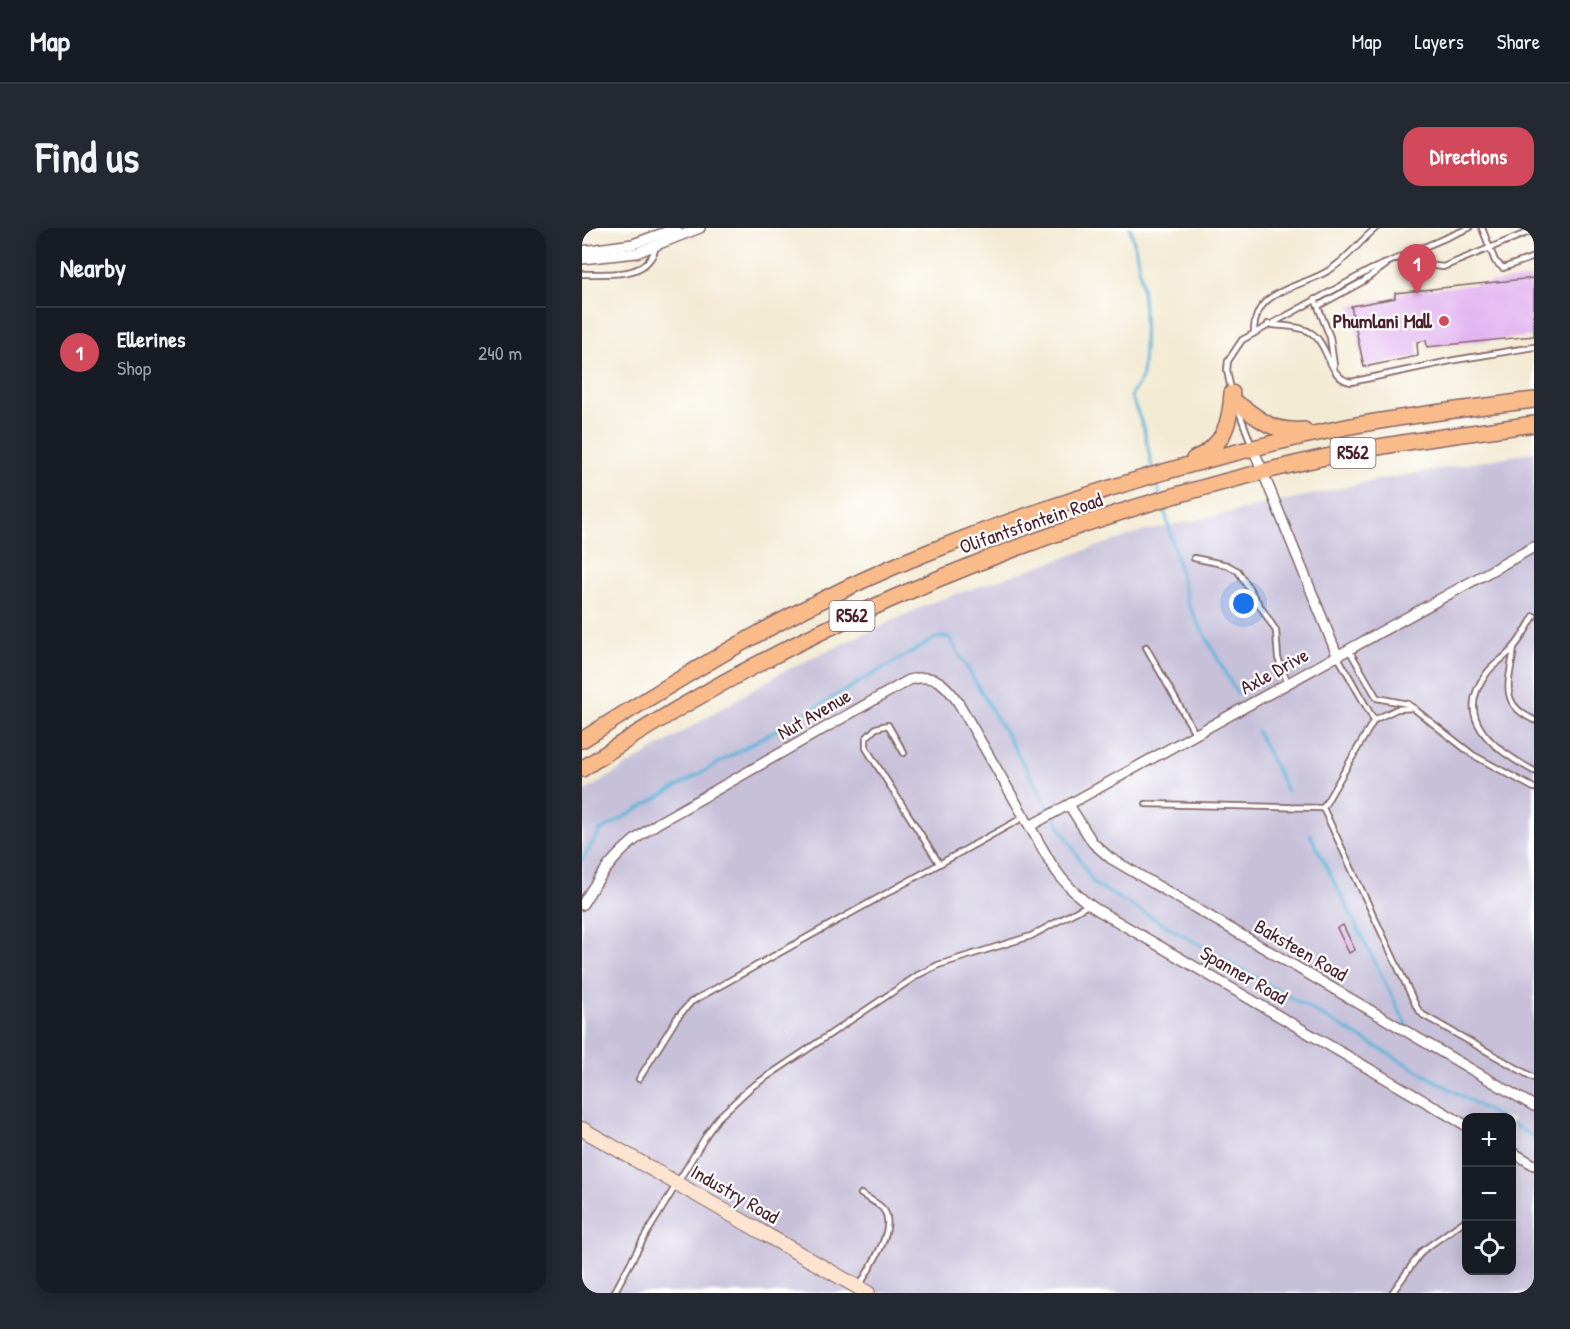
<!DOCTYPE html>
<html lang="en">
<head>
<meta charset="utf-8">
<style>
  :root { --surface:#171b24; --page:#242831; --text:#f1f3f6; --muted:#9ea1a6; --line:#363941; --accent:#d1495b }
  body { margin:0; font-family:"Patrick Hand",sans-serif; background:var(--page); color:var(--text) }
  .controls { position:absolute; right:18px; bottom:18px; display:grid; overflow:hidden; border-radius:12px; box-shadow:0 3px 15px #0003 }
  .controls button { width:54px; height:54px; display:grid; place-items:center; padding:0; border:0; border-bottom:2px solid var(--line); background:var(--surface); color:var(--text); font:30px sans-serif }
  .you { position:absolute; left:662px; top:376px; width:21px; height:21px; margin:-15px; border:4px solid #fff; border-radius:50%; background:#1a73e8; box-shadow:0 0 0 9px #1a73e833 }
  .badge { display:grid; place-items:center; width:39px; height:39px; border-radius:50%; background:var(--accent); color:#fff; font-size:20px; font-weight:700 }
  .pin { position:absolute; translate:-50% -50px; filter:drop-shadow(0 2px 3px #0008) }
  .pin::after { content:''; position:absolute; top:32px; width:21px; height:18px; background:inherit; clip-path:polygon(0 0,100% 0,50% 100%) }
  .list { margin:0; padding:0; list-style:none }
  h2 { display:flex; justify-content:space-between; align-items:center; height:78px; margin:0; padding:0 24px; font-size:26px }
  h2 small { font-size:20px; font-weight:400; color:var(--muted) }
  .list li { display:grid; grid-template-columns:39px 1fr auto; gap:18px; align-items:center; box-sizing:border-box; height:90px; padding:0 24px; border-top:2px solid var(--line) }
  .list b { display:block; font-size:22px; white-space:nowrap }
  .list p { margin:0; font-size:20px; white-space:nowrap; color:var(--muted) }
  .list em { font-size:20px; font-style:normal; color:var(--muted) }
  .icon { flex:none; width:33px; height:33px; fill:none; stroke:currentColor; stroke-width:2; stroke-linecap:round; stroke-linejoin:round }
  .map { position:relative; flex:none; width:952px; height:1065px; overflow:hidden; border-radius:18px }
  header { display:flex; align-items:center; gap:36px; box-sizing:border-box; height:84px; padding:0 30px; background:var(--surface); border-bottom:2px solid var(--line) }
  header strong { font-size:28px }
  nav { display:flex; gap:33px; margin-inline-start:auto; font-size:21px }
  .intro { display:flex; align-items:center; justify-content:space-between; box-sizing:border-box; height:144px; padding:0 36px }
  h1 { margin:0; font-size:42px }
  .button { padding:15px 27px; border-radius:18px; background:var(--accent); color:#fff; font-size:21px; font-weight:700 }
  main { display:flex; gap:36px; padding:0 36px }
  aside { flex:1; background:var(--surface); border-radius:18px; box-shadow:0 3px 15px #0003 }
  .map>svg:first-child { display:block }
</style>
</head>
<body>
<header>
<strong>Map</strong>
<nav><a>Map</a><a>Layers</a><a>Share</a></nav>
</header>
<div class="intro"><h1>Find us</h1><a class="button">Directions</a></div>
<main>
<aside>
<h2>Nearby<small></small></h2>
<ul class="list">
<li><span class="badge">1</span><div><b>Ellerines</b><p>Shop</p></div><em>240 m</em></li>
</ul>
</aside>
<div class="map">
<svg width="952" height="1065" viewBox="0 0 952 1065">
  <rect width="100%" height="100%" fill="#fff"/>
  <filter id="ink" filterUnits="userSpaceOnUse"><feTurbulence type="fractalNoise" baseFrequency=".0167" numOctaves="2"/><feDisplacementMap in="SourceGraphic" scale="12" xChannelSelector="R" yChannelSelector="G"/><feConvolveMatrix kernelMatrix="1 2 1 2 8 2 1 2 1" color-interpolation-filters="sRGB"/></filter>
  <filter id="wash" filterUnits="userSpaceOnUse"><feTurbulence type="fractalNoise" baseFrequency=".008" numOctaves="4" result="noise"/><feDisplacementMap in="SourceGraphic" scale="24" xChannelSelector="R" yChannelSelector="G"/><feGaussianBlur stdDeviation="1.35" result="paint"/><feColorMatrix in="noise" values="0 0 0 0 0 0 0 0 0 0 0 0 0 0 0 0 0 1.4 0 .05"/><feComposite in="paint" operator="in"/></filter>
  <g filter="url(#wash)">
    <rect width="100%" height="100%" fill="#f3ead3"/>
    <!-- industrial -->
    <path fill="#c6c0d9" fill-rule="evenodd" d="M 952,224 L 952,1065 L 0,1065 L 0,565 L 200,444 L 351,374 L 555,305 L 796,252 ZM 885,890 L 930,890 L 930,1042 L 885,1042 Z"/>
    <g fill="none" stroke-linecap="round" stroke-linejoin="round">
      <!-- stream -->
      <g stroke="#5cb4d9" stroke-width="3">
        <path d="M 548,0 C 562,46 565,99 560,148 C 559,156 551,160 549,168 L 562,201 L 571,244"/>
        <polyline points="574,253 578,267"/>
        <polyline points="581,276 606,376 655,466"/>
        <polyline points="675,503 705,563"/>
        <polyline points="728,606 826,800"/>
        <polyline points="0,632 18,603 354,410 367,409 512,656 918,890"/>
        <polyline points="930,896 952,909"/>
      </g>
    </g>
    <g id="blocks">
      <!-- building -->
      <g fill="#dfadee">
        <polygon points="952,50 952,108 845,119 844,112 835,114 836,128 782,139 769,78 813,70 813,65"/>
        <polygon points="761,697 773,722 767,725 755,700"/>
      </g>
    </g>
  </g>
  <g filter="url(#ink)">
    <use href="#blocks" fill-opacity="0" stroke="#856666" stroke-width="1.5"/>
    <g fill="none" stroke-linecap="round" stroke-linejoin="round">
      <!-- lane casing -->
      <g stroke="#856666" stroke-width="8">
        <g id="lane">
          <polyline points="900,0 913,33 921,40 952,29"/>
          <polyline points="836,21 845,37 861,39 952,2"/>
          <path d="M 0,46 C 28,45 64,52 74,19"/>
          <polyline points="733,71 748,109 752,137"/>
          <polyline points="736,78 780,54 804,37"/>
          <path d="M 686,96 C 701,99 720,97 732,107 C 747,119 747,151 769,154 L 873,132 L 952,119"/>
          <path d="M 672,104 C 672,59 720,61 749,41 C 766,30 778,13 794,0"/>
          <polyline points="649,162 645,142 646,133 660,112 788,42 887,0"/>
          <polyline points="656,181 670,218"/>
          <polyline points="612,330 645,337 656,343 694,403 696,430 706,456"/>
          <path d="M 952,388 C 946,398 940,410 932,419 C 925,429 912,435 905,445 C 869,491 913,522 952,543"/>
          <polyline points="564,419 614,507"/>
          <path d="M 932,420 C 928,453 915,475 952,492"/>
          <polyline points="767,422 795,470 826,476 891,527 952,560"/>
          <polyline points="756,429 792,492"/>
          <polyline points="832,480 815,481 792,492 741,580 835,780 841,787 952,850"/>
          <polyline points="322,525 306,497 294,500 284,510 284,520 357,635"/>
          <polyline points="564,576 741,580"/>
          <polyline points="57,851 95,790 109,774 442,589"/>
          <path d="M 278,1057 C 287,1040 319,996 299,979 C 294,974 285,970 279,966"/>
          <polyline points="32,1065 62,1010 125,906 136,890 168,860 336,747 356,737 449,708 506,677"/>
          <polyline points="810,1065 840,1023 885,991"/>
        </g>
      </g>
      <!-- street casing -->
      <g stroke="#856666" stroke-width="12">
        <g id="street">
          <polyline points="0,23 51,16 95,0"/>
          <polyline points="0,31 54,25 118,0"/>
          <polyline points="671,220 756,429"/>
          <polyline points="487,577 511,615 528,630 952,878"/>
          <polyline points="448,598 952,319"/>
          <path d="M 0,677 C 22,640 39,619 76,595 L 327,452 C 352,445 362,454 376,474 L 470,637 C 482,655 495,669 514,681 L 885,898"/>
          <polyline points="930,924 952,937"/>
        </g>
      </g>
      <!-- secondary casing -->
      <g stroke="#856666" stroke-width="16">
        <polyline id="secondary" points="0,901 286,1065"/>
      </g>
      <!-- primary casing -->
      <g stroke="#856666" stroke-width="18">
        <g id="primary">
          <path d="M 653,174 C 681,192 686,204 722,202"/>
          <path d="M 612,231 C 642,218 648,196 650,165"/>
          <path d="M 0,512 C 110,442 225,372 347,324 C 482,271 622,228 764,199 C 826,187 889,180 952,172"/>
          <path d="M 0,541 C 224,391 476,289 739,230 C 809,215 881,206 952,196"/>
        </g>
      </g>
      <!-- lane -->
      <use href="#lane" stroke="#fff" stroke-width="4.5"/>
      <!-- street -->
      <use href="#street" stroke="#fff" stroke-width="9"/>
      <!-- secondary -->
      <use href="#secondary" stroke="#fde4d1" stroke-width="14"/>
      <!-- primary -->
      <use href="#primary" stroke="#fabb8b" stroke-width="15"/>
    </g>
  </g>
  <!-- markers -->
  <circle fill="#d1495b" stroke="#fff" stroke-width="2" cx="862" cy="93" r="6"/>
  <g text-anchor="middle" stroke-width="4.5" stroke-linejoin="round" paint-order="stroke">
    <!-- shield labels -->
    <g fill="#fff" stroke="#80626b" stroke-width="1.5">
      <rect x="748.5" y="210" width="45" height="30" rx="4.5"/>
      <rect x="247.5" y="373" width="45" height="30" rx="4.5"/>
    </g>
    <g font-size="18" font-weight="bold" fill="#4a1f2b">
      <text x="771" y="231">R562</text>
      <text x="270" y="394">R562</text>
    </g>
    <!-- poi labels -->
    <g font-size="20" font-weight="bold" fill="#4a1f2b" stroke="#fff" text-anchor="end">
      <text x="850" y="100">Phumlani Mall</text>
    </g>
    <!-- street labels -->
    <g font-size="20" fill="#4a1f2b" stroke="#fff">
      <text transform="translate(449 295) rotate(-19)" y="7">Olifantsfontein Road</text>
      <text transform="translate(692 443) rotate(-29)" y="7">Axle Drive</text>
      <text transform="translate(232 486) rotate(-30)" y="7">Nut Avenue</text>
      <text transform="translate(719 722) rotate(30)" y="7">Baksteen Road</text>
      <text transform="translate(662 747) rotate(30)" y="7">Spanner Road</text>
      <text transform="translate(153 966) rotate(30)" y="7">Industry Road</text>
    </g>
  </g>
</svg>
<div class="controls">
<button>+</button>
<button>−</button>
<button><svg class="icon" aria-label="locate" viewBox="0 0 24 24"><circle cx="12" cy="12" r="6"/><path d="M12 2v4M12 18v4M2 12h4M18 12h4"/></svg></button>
</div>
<div class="you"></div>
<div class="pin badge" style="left:835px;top:66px">1</div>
</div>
</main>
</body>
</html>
